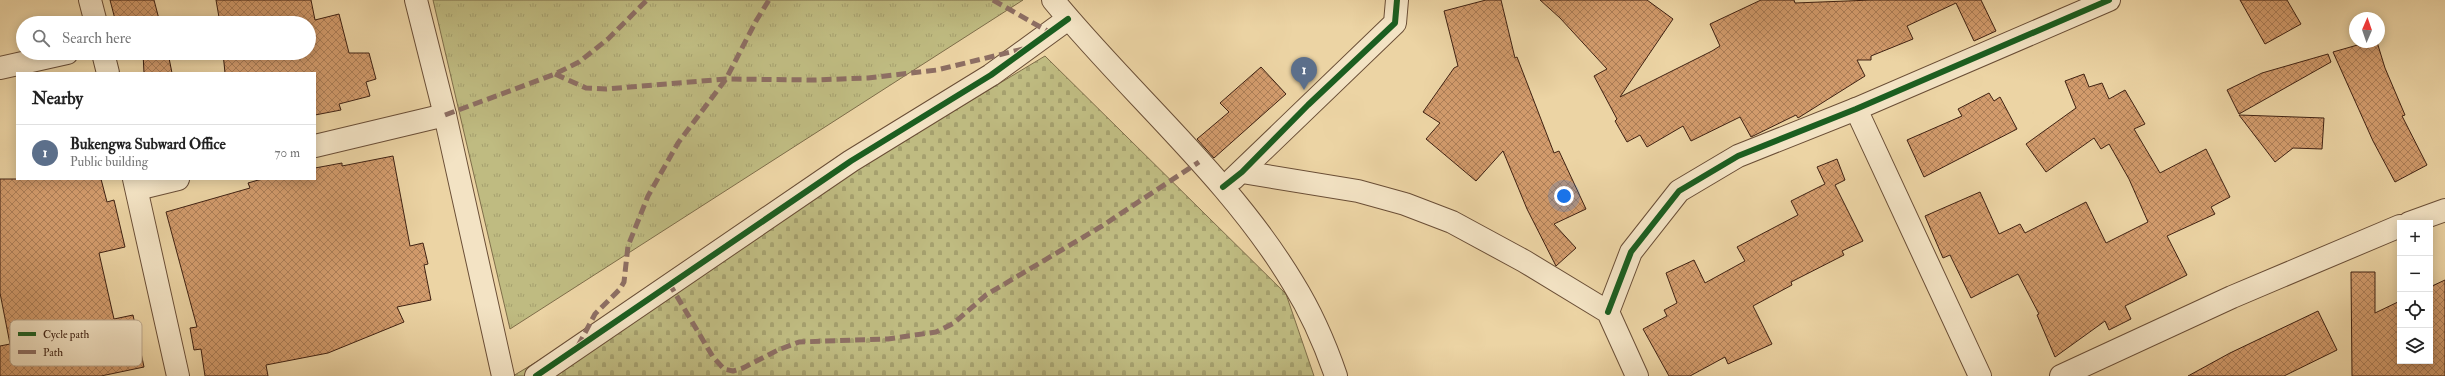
<!DOCTYPE html>
<html lang="en">
<head>
<meta charset="utf-8">
<style>
  :root { --surface:#fff; --page:#f6f6f6; --text:#222; --muted:#767676; --line:#e0e0e0; --accent:#7c3aed }
  body { margin:0; font-family:"IM FELL Double Pica",serif; background:var(--page); color:var(--text) }
  .controls { position:absolute; right:12px; bottom:12px; display:grid; overflow:hidden; border-radius:0px; box-shadow:0 2px 10px #0003 }
  .controls button { width:36px; height:36px; display:grid; place-items:center; padding:0; border:0; border-bottom:1px solid var(--line); background:var(--surface); color:var(--text); font:20px sans-serif }
  .compass { position:absolute; left:2349px; top:12px; width:36px; height:36px; border-radius:50%; background:var(--surface); box-shadow:0 2px 10px #0003; rotate:2deg }
  .you { position:absolute; left:1564px; top:196px; width:14px; height:14px; margin:-10px; border:3px solid #fff; border-radius:50%; background:#1a73e8; box-shadow:0 0 0 6px #1a73e833 }
  .badge { display:grid; place-items:center; width:26px; height:26px; border-radius:50%; background:var(--accent); color:#fff; font-size:13px; font-weight:700 }
  .pin { position:absolute; translate:-50% -33px; filter:drop-shadow(0 1px 2px #0008) }
  .pin::after { content:''; position:absolute; top:21px; width:14px; height:12px; background:inherit; clip-path:polygon(0 0,100% 0,50% 100%) }
  .list { margin:0; padding:0; list-style:none }
  h2 { display:flex; justify-content:space-between; align-items:center; height:52px; margin:0; padding:0 16px; font-size:17px }
  h2 small { font-size:13px; font-weight:400; color:var(--muted) }
  .list li { display:grid; grid-template-columns:26px 1fr auto; gap:12px; align-items:center; box-sizing:border-box; height:56px; padding:0 16px; border-top:1px solid var(--line) }
  .list b { display:block; font-size:15px; white-space:nowrap }
  .list p { margin:0; font-size:13px; white-space:nowrap; color:var(--muted) }
  .list em { font-size:13px; font-style:normal; color:var(--muted) }
  .icon { flex:none; width:22px; height:22px; fill:none; stroke:currentColor; stroke-width:2; stroke-linecap:round; stroke-linejoin:round }
  .map { position:relative; flex:none; width:2445px; height:376px; overflow:hidden }
  .search { position:absolute; background:var(--surface); box-shadow:0 2px 10px #0003; left:16px; top:16px; width:300px; height:44px; display:flex; align-items:center; gap:10px; box-sizing:border-box; padding:0 14px; border-radius:22px; color:var(--muted); font-size:15px }
  .panel { position:absolute; background:var(--surface); box-shadow:0 2px 10px #0003; left:16px; top:72px; width:300px; height:108px; border-radius:0px }
  .map>svg:first-child { display:block }
</style>
</head>
<body>
<div class="map">
<svg width="2445" height="376" viewBox="0 0 2445 376">
  <defs>
    <pattern id="grass-tufts" width="24" height="20" patternUnits="userSpaceOnUse"><rect width="24" height="20" fill="#bfbb81"/><path d="M3 7l-1-3M5 7V3M7 7l1-3M15 17l-1-3M17 17v-4M19 17l1-3" fill="none" stroke="#a5a06e"/></pattern>
    <pattern id="cemetery-stones" width="16" height="16" patternUnits="userSpaceOnUse"><rect width="16" height="16" fill="#bfbb81"/><path d="M2 7V4a2 2 0 0 1 4 0v3zM10 15v-3a2 2 0 0 1 4 0v3z" fill="#a5a06e"/></pattern>
    <pattern id="building-cross-hatch" width="8" height="8" patternUnits="userSpaceOnUse"><rect width="8" height="8" fill="#d29b6c"/><path d="M0 0l8 8M0 8l8-8" fill="none" stroke="#ac7e57"/></pattern>
  </defs>
  <rect width="100%" height="100%" fill="#ecd4a4"/>
  <filter id="stains"><feTurbulence type="fractalNoise" baseFrequency=".005" numOctaves="4"/><feColorMatrix values="0 0 0 0 .2 0 0 0 0 .09 0 0 0 0 .02 0 0 0 .5 -.17"/></filter>
  <radialGradient id="worn" r=".72"><stop offset=".6" stop-color="#630" stop-opacity="0"/><stop offset="1" stop-color="#630" stop-opacity=".3"/></radialGradient>
  <!-- grass -->
  <polygon fill="url(#grass-tufts)" stroke="#7f6e4a" points="433,0 1023,0 510,329"/>
  <!-- cemetery -->
  <polygon fill="url(#cemetery-stones)" stroke="#7f6e4a" points="1045,56 1286,294 1314,376 513,376"/>
  <!-- building -->
  <g fill="url(#building-cross-hatch)" stroke="#3f2112">
    <polygon points="110,0 154,0 160,23 116,23"/>
    <polygon points="216,0 311,0 315,20 339,14 349,53 369,53 376,79 366,82 370,96 339,104 341,110 315,115 315,73 225,73 223,53 309,53 309,23 220,23"/>
    <polygon points="1486,0 1501,0 1515,58 1517,57 1554,153 1559,151 1586,209 1554,224 1576,248 1556,266 1527,209 1503,151 1476,181 1426,139 1440,123 1423,112 1454,68 1458,66 1444,11"/>
    <polygon points="1540,0 1647,0 1673,19 1620,97 1712,51 1720,46 1710,24 1761,0 1794,0 1795,3 1872,0 1981,0 1996,31 1974,41 1956,3 1907,26 1913,39 1871,56 1871,60 1857,60 1865,76 1798,118 1796,115 1751,137 1740,117 1691,141 1683,126 1647,147 1640,135 1627,142 1615,121 1617,119 1594,76 1607,69 1560,18"/>
    <polygon points="2240,0 2287,0 2301,24 2265,44"/>
    <polygon points="2368,42 2377,42 2385,68 2405,115 2402,116 2427,165 2395,182 2373,141 2333,52"/>
    <polygon points="143,53 168,53 172,73 144,73"/>
    <polygon points="2328,54 2331,62 2239,114 2227,90 2262,73"/>
    <polygon points="1261,67 1286,94 1214,158 1197,139 1229,112 1220,103"/>
    <polygon points="2084,74 2089,87 2102,83 2109,99 2125,90 2145,124 2134,129 2160,173 2206,149 2230,197 2211,207 2215,214 2167,236 2187,275 2125,306 2131,319 2109,330 2105,321 2055,357 2037,315 2039,314 2018,274 1971,298 1950,255 1943,258 1925,216 1980,192 1999,234 2020,224 2025,233 2086,202 2106,243 2148,222 2129,179 2109,144 2101,149 2094,138 2046,172 2026,144 2076,108 2065,81"/>
    <polygon points="1989,93 1994,101 2000,97 2017,129 1924,177 1907,140 1962,116 1958,109"/>
    <polygon points="2239,115 2324,118 2322,149 2293,148 2275,162"/>
    <polygon points="393,156 410,246 423,243 428,264 424,265 431,300 397,307 404,322 328,353 266,365 268,376 205,376 201,349 194,350 190,328 197,327 166,212 250,188 248,183 262,179 315,179 315,168 342,163 342,166"/>
    <polygon points="1837,159 1845,180 1835,185 1863,241 1842,251 1844,255 1791,282 1792,285 1753,306 1772,344 1728,364 1725,357 1690,376 1669,376 1643,329 1667,316 1664,310 1677,303 1666,273 1694,260 1705,283 1745,261 1737,247 1798,215 1791,201 1825,184 1817,167"/>
    <polygon points="0,179 101,179 107,202 114,200 125,247 99,253 114,319 133,315 144,367 101,376 0,376 0,346 10,344 0,293"/>
    <polygon points="2351,272 2375,272 2375,313 2400,301 2400,361 2430,361 2430,287 2445,280 2445,376 2352,376"/>
    <polygon points="2318,311 2337,350 2284,376 2188,376 2230,353"/>
  </g>
  <g fill="none" stroke-linecap="round" stroke-linejoin="round">
    <!-- minor casing -->
    <g stroke="#6a4e36" stroke-width="24">
      <g id="minor">
        <polyline points="90,0 96,23"/>
        <polyline points="416,0 445,115 503,376"/>
        <path d="M 1053,0 C 1130,94 1231,179 1293,283 C 1311,312 1325,344 1336,376"/>
        <polyline points="103,53 108,73"/>
        <polyline points="0,68 67,53"/>
        <polyline points="1856,109 1980,376"/>
        <polyline points="315,146 445,115"/>
        <polyline points="1242,172 1358,191 1405,204 1452,222 1524,261 1608,312 1637,376"/>
        <polyline points="134,179 178,376"/>
        <polyline points="1233,179 1395,23 1397,0"/>
        <polyline points="137,189 178,179"/>
        <polyline points="2409,223 2445,210"/>
        <polyline points="1608,312 1631,252 1679,191 1738,156 1856,109 2109,0"/>
        <polyline points="536,376 851,161 991,75 1068,19"/>
        <polyline points="2061,376 2232,297 2400,226"/>
      </g>
    </g>
    <!-- minor -->
    <use href="#minor" stroke="#f3e3c4" stroke-width="22"/>
    <!-- quiet -->
    <g stroke="#8d6e63" stroke-width="5" stroke-dasharray="10 5" stroke-linecap="butt">
      <polyline points="993,0 1049,32"/>
      <polyline points="555,74 586,88 606,89 726,79 814,80 868,78 937,70 1023,49"/>
      <polyline points="445,115 555,74 579,62 608,39 647,0"/>
      <polyline points="669,283 713,357 724,369 733,371 743,368 778,350 799,342 888,339 936,332 954,323 986,295 1102,226 1199,162"/>
      <polyline points="578,346 595,314 620,289 624,282 628,246 648,196 678,143 726,79 756,21 769,0"/>
    </g>
    <!-- cycleway casing -->
    <g stroke="#f3e3c4" stroke-width="8">
      <g id="cycleway">
        <polyline points="1223,187 1242,172 1308,105 1395,23 1397,0"/>
        <polyline points="1608,312 1631,252 1679,191 1738,156 1856,109 2109,0"/>
        <polyline points="536,376 851,161 991,75 1068,19"/>
      </g>
    </g>
    <!-- cycleway -->
    <use href="#cycleway" stroke="#1b5e20" stroke-width="6"/>
  </g>
  <!-- legend -->
  <rect x="10" y="320" width="132" height="46" rx="6" fill="#f3e3c4" stroke="#bda98f" stroke-width="1"/>
  <rect x="18" y="332" width="18" height="4" fill="#1b5e20"/>
  <rect x="18" y="350" width="18" height="4" fill="#8d6e63"/>
  <g font-size="11" fill="#3f2112">
    <text x="43" y="338">Cycle path</text>
    <text x="43" y="356">Path</text>
  </g>
  <rect width="100%" height="100%" filter="url(#stains)"/>
  <rect width="100%" height="100%" fill="url(#worn)"/>
</svg>
<div class="controls">
<button>+</button>
<button>−</button>
<button><svg class="icon" aria-label="locate" viewBox="0 0 24 24"><circle cx="12" cy="12" r="6"/><path d="M12 2v4M12 18v4M2 12h4M18 12h4"/></svg></button>
<button><svg class="icon" aria-label="layers" viewBox="0 0 24 24"><path d="M12 4l9 5-9 5-9-5zM3 14l9 5 9-5"/></svg></button>
</div>
<svg class="compass" viewBox="-18 -18 36 36"><path d="M0-13l5 13h-10z" fill="#e53935"/><path d="M0 13l5-13h-10z" fill="#767676"/></svg>
<div class="you"></div>
<div class="pin badge" style="left:1304px;top:90px;background:#5c6f8a">1</div>
<div class="search"><svg class="icon" aria-label="search" viewBox="0 0 24 24"><circle cx="10" cy="10" r="6"/><path d="M15 15l6 6"/></svg>Search here</div>
<section class="panel">
<h2>Nearby<small></small></h2>
<ul class="list">
<li><span class="badge" style="background:#5c6f8a">1</span><div><b>Bukengwa Subward Office</b><p>Public building</p></div><em>70 m</em></li>
</ul>
</section>
</div>
</body>
</html>
